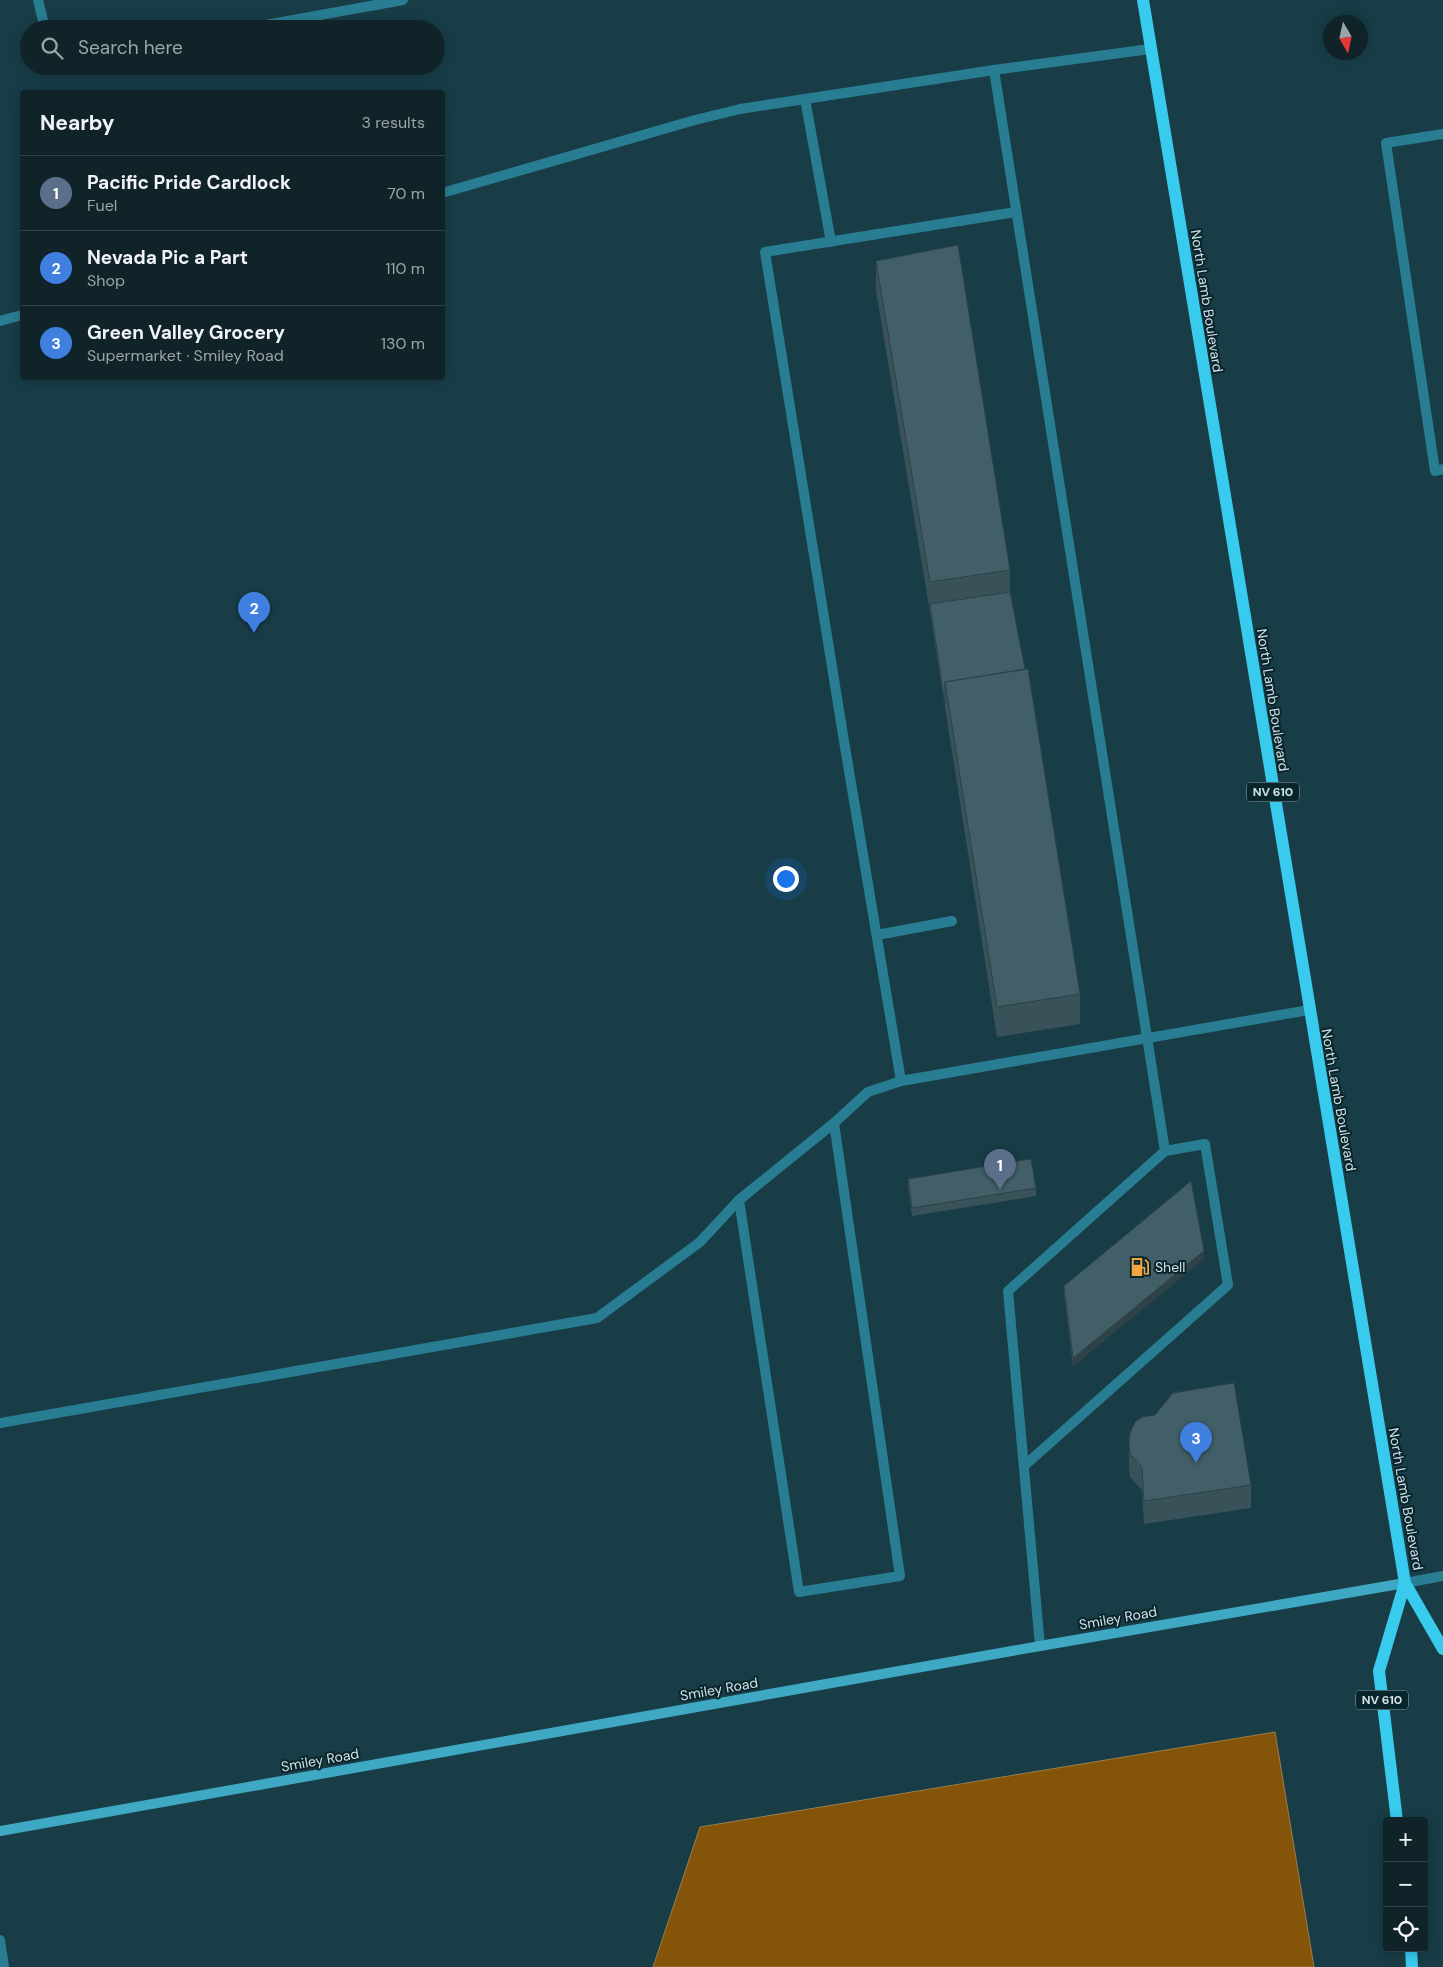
<!DOCTYPE html>
<html lang="en">
<head>
<meta charset="utf-8">
<style>
  :root { --surface:#0f2329; --page:#182b31; --text:#f1f3f6; --muted:#9ba4a8; --line:#2f4046; --accent:#8bbbb9 }
  body { margin:0; font-family:"DM Sans",sans-serif; background:var(--page); color:var(--text) }
  .controls { position:absolute; right:15px; bottom:15px; display:grid; overflow:hidden; border-radius:5px; box-shadow:0 2px 12px #0003 }
  .controls button { width:45px; height:45px; display:grid; place-items:center; padding:0; border:0; border-bottom:1px solid var(--line); background:var(--surface); color:var(--text); font:25px sans-serif }
  .compass { position:absolute; left:1323px; top:15px; width:45px; height:45px; border-radius:50%; background:var(--surface); box-shadow:0 2px 12px #0003; rotate:171deg }
  .you { position:absolute; left:785px; top:878px; width:18px; height:18px; margin:-12px; border:4px solid #fff; border-radius:50%; background:#1a73e8; box-shadow:0 0 0 8px #1a73e833 }
  .badge { display:grid; place-items:center; width:32px; height:32px; border-radius:50%; background:var(--accent); color:#fff; font-size:16px; font-weight:700 }
  .pin { position:absolute; translate:-50% -41px; filter:drop-shadow(0 1px 2px #0008) }
  .pin::after { content:''; position:absolute; top:26px; width:18px; height:15px; background:inherit; clip-path:polygon(0 0,100% 0,50% 100%) }
  .list { margin:0; padding:0; list-style:none }
  h2 { display:flex; justify-content:space-between; align-items:center; height:65px; margin:0; padding:0 20px; font-size:21px }
  h2 small { font-size:16px; font-weight:400; color:var(--muted) }
  .list li { display:grid; grid-template-columns:32px 1fr auto; gap:15px; align-items:center; box-sizing:border-box; height:75px; padding:0 20px; border-top:1px solid var(--line) }
  .list b { display:block; font-size:19px; white-space:nowrap }
  .list p { margin:0; font-size:16px; white-space:nowrap; color:var(--muted) }
  .list em { font-size:16px; font-style:normal; color:var(--muted) }
  .icon { flex:none; width:28px; height:28px; fill:none; stroke:currentColor; stroke-width:2; stroke-linecap:round; stroke-linejoin:round }
  .map { position:relative; flex:none; width:1443px; height:1967px; overflow:hidden }
  .search { position:absolute; background:var(--surface); box-shadow:0 2px 12px #0003; left:20px; top:20px; width:425px; height:55px; display:flex; align-items:center; gap:12px; box-sizing:border-box; padding:0 18px; border-radius:28px; color:var(--muted); font-size:19px }
  .panel { position:absolute; background:var(--surface); box-shadow:0 2px 12px #0003; left:20px; top:90px; width:425px; height:290px; border-radius:5px }
  .map>svg:first-child { display:block }
</style>
</head>
<body>
<div class="map">
<svg width="1443" height="1967" viewBox="0 0 1443 1967">
  <rect width="100%" height="100%" fill="#142f37"/>
  <!-- built -->
  <path fill="#183d47" fill-rule="evenodd" d="M 0,0 L 1443,0 L 1443,1967 L 0,1967 ZM 1330,22 L 1360,22 L 1360,52 L 1330,52 ZM 29,29 L 436,29 L 436,66 L 29,66 ZM 22,92 L 442,92 L 442,378 L 22,378 ZM 1387,1821 L 1424,1821 L 1424,1948 L 1387,1948 Z"/>
  <!-- water -->
  <polygon fill="#845409" stroke="#9b7e4b" points="1275,1732 1314,1967 653,1967 700,1827"/>
  <g fill="none" stroke-linecap="round" stroke-linejoin="round">
    <!-- lane -->
    <g stroke="#297d92" stroke-width="10">
      <polyline points="38,0 45,29"/>
      <polyline points="243,29 403,0"/>
      <polyline points="994,70 1165,1151 1008,1291 1040,1646"/>
      <polyline points="805,99 831,242"/>
      <polyline points="1443,134 1386,143 1435,471 1443,469"/>
      <polyline points="442,193 695,120 740,109 994,70 1150,49"/>
      <polyline points="1016,212 765,252 844,741 901,1081 1309,1010"/>
      <polyline points="0,321 22,315"/>
      <polyline points="877,935 952,921"/>
      <polyline points="834,1123 900,1576 799,1592 739,1200 834,1123 868,1092 901,1081"/>
      <polyline points="0,1423 597,1318 700,1242 739,1200"/>
      <polyline points="1024,1466 1228,1285 1205,1144 1165,1151"/>
      <polyline points="0,1940 4,1967"/>
    </g>
    <!-- street -->
    <polyline stroke="#297d92" stroke-width="10" points="1405,1583 1443,1576"/>
    <!-- secondary -->
    <polyline stroke="#3fa9c3" stroke-width="10" points="0,1831 1040,1646 1405,1583"/>
    <!-- primary -->
    <g stroke="#38cbee" stroke-width="12">
      <polyline points="1143,0 1405,1583 1443,1649"/>
      <polyline points="1397,1821 1379,1671 1405,1583"/>
      <polyline points="1411,1948 1412,1967"/>
    </g>
  </g>
  <!-- wall -->
  <g fill="#395259">
    <polygon points="876,261 1010,570 1010,592 1080,994 1080,1024 997,1037 930,612 876,291"/>
    <polygon points="908,1179 1036,1188 1036,1196 912,1216 908,1187"/>
    <polygon points="1204,1259 1073,1366 1064,1294 1064,1286"/>
    <polygon points="1129,1443 1251,1485 1251,1508 1144,1524 1142,1490 1130,1477 1129,1466"/>
  </g>
  <!-- shaded-wall -->
  <polygon fill="#2e4248" points="1204,1251 1204,1259 1073,1366 1073,1358"/>
  <!-- building -->
  <g fill="#425f67" stroke="#2e4248">
    <polygon points="958,245 1010,570 930,582 876,261"/>
    <polygon points="1010,592 1025,669 945,682 945,704 930,604"/>
    <polygon points="1028,669 1080,994 997,1007 945,682"/>
    <polygon points="1031,1159 1036,1188 912,1208 908,1179"/>
    <polygon points="1191,1181 1204,1251 1073,1358 1064,1286"/>
    <polygon points="1234,1383 1251,1485 1144,1501 1142,1467 1130,1454 1129,1443 1130,1433 1135,1422 1142,1417 1155,1415 1173,1393"/>
  </g>
  <!-- icons -->
  <defs>
    <g id="fuel-bare" transform="scale(1.5)"><path d="M-5.5-6h7V0h2V4h1.3V-2.5L3-4.5l.8-.8L6-3V5H2.5V1h-1V6h-7ZM-4.2-4.7v3.2H.2V-4.7Z" fill="#f1a640" stroke="#09252c" stroke-width="2.5" paint-order="stroke"/></g>
  </defs>
  <g fill-rule="evenodd">
    <use href="#fuel-bare" x="1140" y="1267"/>
  </g>
  <g text-anchor="middle" stroke-width="4" stroke-linejoin="round" paint-order="stroke">
    <!-- shield labels -->
    <g fill="#09252c" stroke="#94a8ae" stroke-width="1">
      <rect x="1247" y="782.5" width="52" height="19" rx="4"/>
      <rect x="1356" y="1690.5" width="52" height="19" rx="4"/>
    </g>
    <g font-size="12" font-weight="bold" fill="#d0e0e5">
      <text x="1273" y="796">NV 610</text>
      <text x="1382" y="1704">NV 610</text>
    </g>
    <!-- street labels -->
    <g font-size="14" fill="#d0e0e5" stroke="#09252c">
      <text transform="translate(1207 301) rotate(81)" y="5">North Lamb Boulevard</text>
      <text transform="translate(1273 700) rotate(81)" y="5">North Lamb Boulevard</text>
      <text transform="translate(1339 1100) rotate(80)" y="5">North Lamb Boulevard</text>
      <text transform="translate(1406 1499) rotate(80)" y="5">North Lamb Boulevard</text>
      <text transform="translate(1118 1618) rotate(-10)" y="5">Smiley Road</text>
      <text transform="translate(719 1689) rotate(-10)" y="5">Smiley Road</text>
      <text transform="translate(320 1760) rotate(-10)" y="5">Smiley Road</text>
    </g>
    <!-- poi labels -->
    <g font-size="14" fill="#d0e0e5" stroke="#09252c" text-anchor="start">
      <text x="1155" y="1272">Shell</text>
    </g>
  </g>
</svg>
<div class="controls">
<button>+</button>
<button>−</button>
<button><svg class="icon" aria-label="locate" viewBox="0 0 24 24"><circle cx="12" cy="12" r="6"/><path d="M12 2v4M12 18v4M2 12h4M18 12h4"/></svg></button>
</div>
<svg class="compass" viewBox="-18 -18 36 36"><path d="M0-13l5 13h-10z" fill="#e53935"/><path d="M0 13l5-13h-10z" fill="#9ba4a8"/></svg>
<div class="you"></div>
<div class="pin badge" style="left:1000px;top:1190px;background:#5c6f8a">1</div>
<div class="pin badge" style="left:254px;top:633px;background:#3f7fe0">2</div>
<div class="pin badge" style="left:1196px;top:1463px;background:#3f7fe0">3</div>
<div class="search"><svg class="icon" aria-label="search" viewBox="0 0 24 24"><circle cx="10" cy="10" r="6"/><path d="M15 15l6 6"/></svg>Search here</div>
<section class="panel">
<h2>Nearby<small>3 results</small></h2>
<ul class="list">
<li><span class="badge" style="background:#5c6f8a">1</span><div><b>Pacific Pride Cardlock</b><p>Fuel</p></div><em>70 m</em></li>
<li><span class="badge" style="background:#3f7fe0">2</span><div><b>Nevada Pic a Part</b><p>Shop</p></div><em>110 m</em></li>
<li><span class="badge" style="background:#3f7fe0">3</span><div><b>Green Valley Grocery</b><p>Supermarket · Smiley Road</p></div><em>130 m</em></li>
</ul>
</section>
</div>
</body>
</html>
